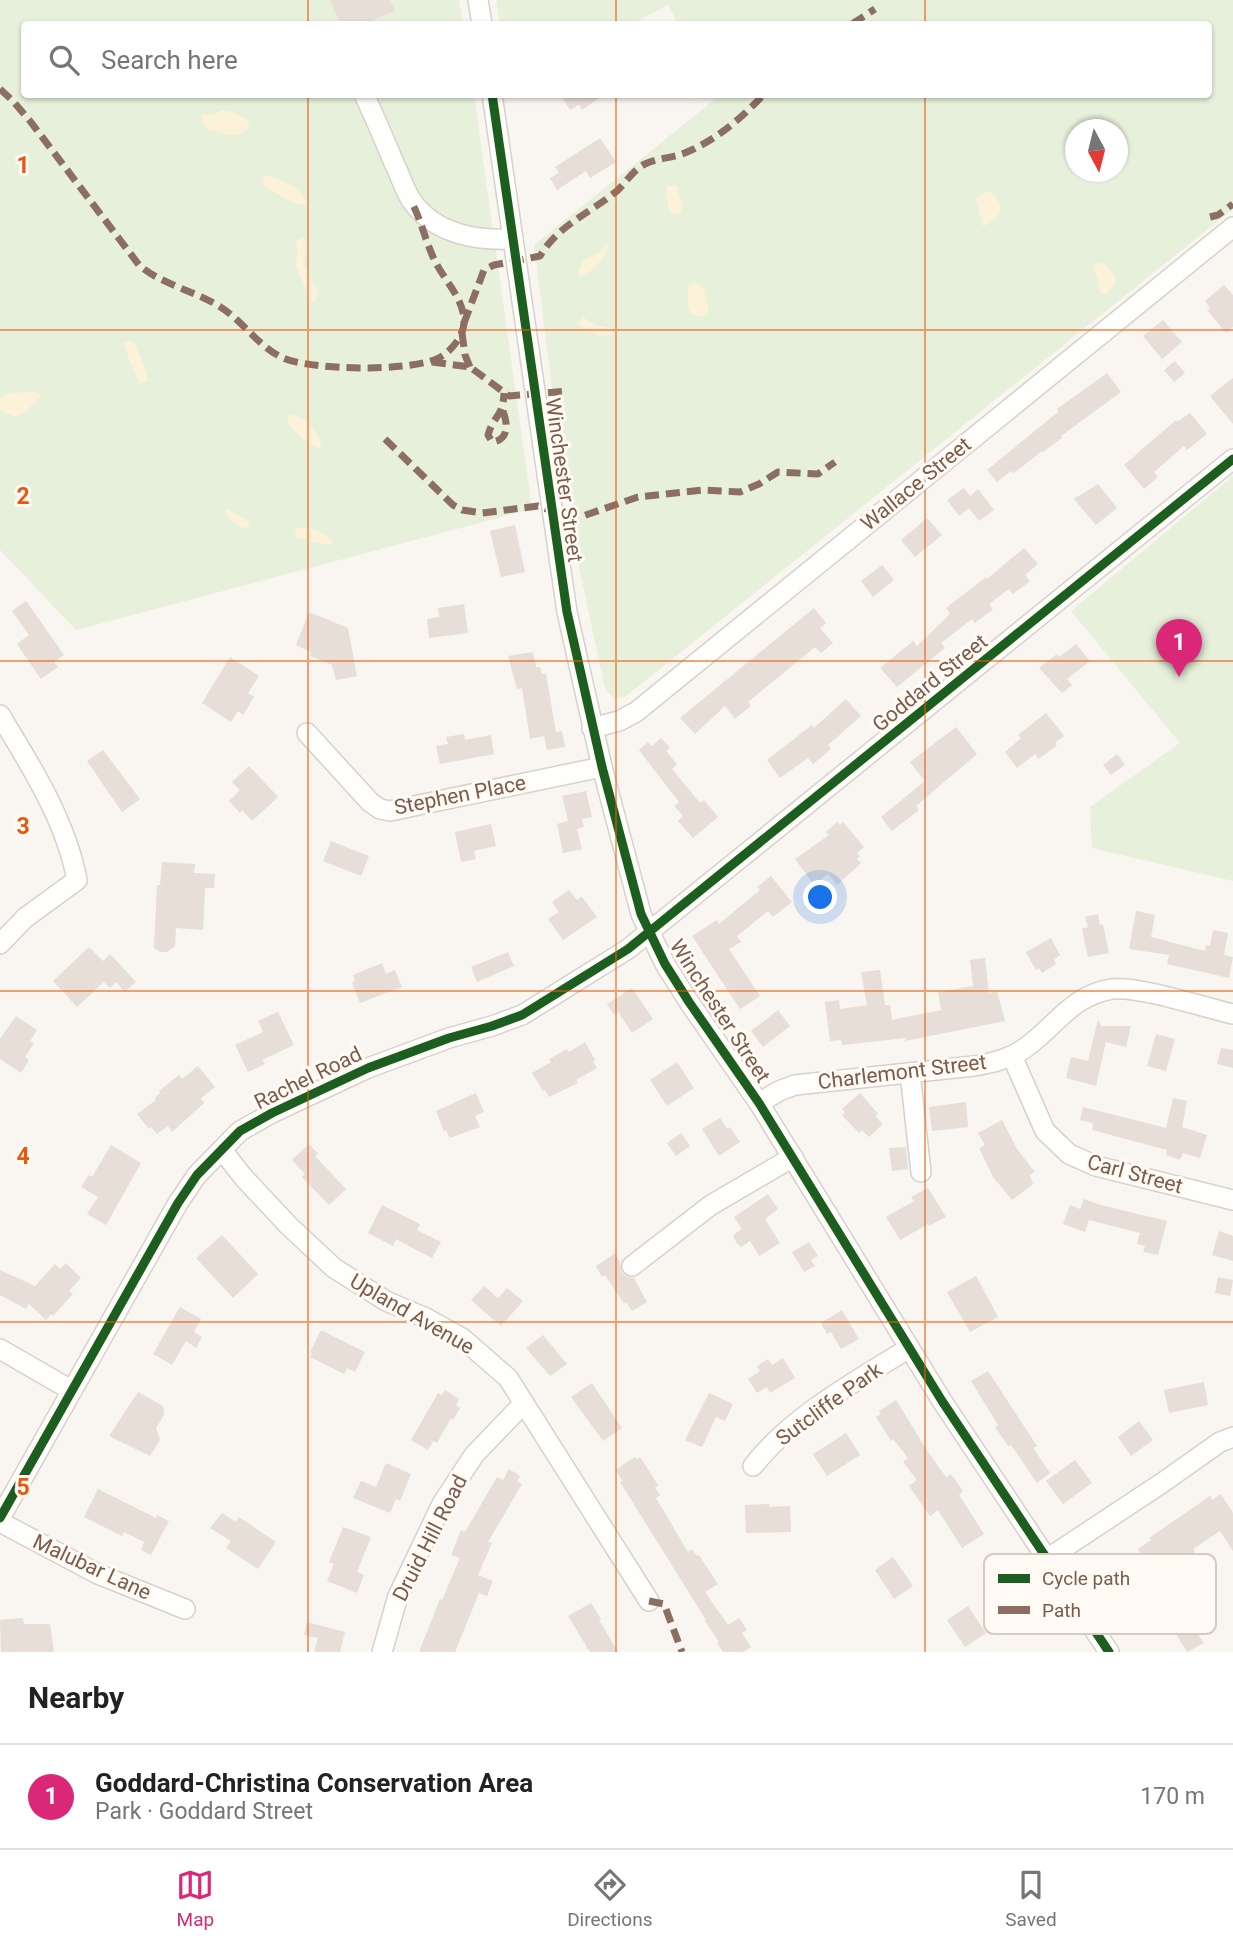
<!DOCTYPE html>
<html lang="en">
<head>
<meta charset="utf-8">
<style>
  :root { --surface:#fff; --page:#f6f6f6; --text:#222; --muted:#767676; --line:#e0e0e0; --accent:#db2777 }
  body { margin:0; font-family:Roboto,sans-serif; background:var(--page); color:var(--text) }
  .compass { position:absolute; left:1065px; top:119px; width:63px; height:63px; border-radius:50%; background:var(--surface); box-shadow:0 2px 5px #0004; rotate:173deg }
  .you { position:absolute; left:821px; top:898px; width:24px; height:24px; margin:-18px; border:5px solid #fff; border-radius:50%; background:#1a73e8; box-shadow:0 0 0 10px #1a73e833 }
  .badge { display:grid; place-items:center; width:46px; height:46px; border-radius:50%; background:var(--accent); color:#fff; font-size:23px; font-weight:700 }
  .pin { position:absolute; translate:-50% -58px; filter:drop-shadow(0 2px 4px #0008) }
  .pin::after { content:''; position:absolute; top:37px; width:24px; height:21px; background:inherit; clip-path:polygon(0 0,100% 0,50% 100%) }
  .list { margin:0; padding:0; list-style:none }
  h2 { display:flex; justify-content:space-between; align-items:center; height:91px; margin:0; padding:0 28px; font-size:30px }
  h2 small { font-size:23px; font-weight:400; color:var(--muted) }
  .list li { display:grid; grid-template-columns:46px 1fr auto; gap:21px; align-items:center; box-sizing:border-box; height:105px; padding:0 28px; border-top:2px solid var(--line) }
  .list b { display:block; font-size:26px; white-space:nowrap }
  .list p { margin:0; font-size:23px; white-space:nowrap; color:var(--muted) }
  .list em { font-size:23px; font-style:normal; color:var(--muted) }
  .icon { flex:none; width:38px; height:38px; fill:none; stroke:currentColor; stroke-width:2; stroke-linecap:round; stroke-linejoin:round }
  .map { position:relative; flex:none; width:1233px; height:1652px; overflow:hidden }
  .search { position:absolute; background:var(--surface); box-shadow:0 2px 5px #0004; left:21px; right:21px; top:21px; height:77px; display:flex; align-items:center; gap:18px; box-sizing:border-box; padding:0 24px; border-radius:7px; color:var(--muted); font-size:26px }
  .sheet { height:196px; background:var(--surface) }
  nav { display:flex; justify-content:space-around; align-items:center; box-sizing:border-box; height:98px; border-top:2px solid var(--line); background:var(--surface); font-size:19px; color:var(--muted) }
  nav a { display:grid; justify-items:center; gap:4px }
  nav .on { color:var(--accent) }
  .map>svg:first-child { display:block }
</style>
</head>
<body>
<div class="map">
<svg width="1233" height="1652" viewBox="0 0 1233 1652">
  <rect width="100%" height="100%" fill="#f9f5f0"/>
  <!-- green -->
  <g fill="#e7f0db" fill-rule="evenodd">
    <polygon points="0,0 459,0 463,24 24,24 24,94 474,95 532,509 76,630 0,550"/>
    <path d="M 496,0 L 1233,0 L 1233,209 L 625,697 L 614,698 L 605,689 L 578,562 L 559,444 L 534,245 L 714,100 L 712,95 L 1208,94 L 1208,24 L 678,24 L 668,5 L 632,24 L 500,24 ZM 1076,130 L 1118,130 L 1118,172 L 1076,172 Z"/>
    <polygon points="1233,476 1233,881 1092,848 1090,807 1180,743 1071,611"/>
  </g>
  <!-- sand -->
  <g fill="#fbf2d9">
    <polygon points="222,110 235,113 248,120 249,128 237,135 230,135 209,130 201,122 202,114 214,115"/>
    <polygon points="266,175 294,186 306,200 304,204 296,204 267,188 263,184 262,179"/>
    <polygon points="675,185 678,187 678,193 683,204 680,213 675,215 669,210 666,194 667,187"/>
    <polygon points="989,191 996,197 1001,209 996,218 983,227 976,198"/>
    <polygon points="301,237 303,238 305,245 304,266 318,293 315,302 312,302 295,265 298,253 295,244"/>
    <path d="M 606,244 L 610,246 C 605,257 591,274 580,277 L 578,273 L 582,261 L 598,253 Z"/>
    <polygon points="1098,263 1104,263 1116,277 1116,282 1106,294 1100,293 1098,278 1093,270 1094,265"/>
    <path d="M 697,283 L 704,288 L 709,310 L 702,317 L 691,314 C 687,305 687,294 689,285 Z"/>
    <path d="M 583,317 L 595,325 L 613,329 L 613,334 C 603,340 585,332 578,323 Z"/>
    <path d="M 129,341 L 135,343 C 139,356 145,365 148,380 L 146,382 L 140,383 C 136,377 125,350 124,343 Z"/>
    <path d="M 32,392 L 40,394 L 41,396 C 32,404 28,412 16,417 L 0,410 L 0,398 L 7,393 Z"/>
    <path d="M 290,414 C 303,414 323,436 321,449 L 318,449 L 299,436 L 287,421 Z"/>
    <polygon points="226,508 248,521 250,527 243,528 231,521 226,514"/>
    <path d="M 301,527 C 312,529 329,533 333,544 C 322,547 308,539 296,537 L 294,529 Z"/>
  </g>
  <!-- building -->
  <g fill="#e6ded7">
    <polygon points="330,0 390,0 395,11 363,24 340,24"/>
    <polygon points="560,94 605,94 582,110 579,105 570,110"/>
    <polygon points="600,138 616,162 590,178 586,171 557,190 550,178 559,173 555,167"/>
    <polygon points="1224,285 1233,295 1233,327 1226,333 1207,310 1210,308 1205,301"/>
    <polygon points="1163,320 1182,342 1162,359 1143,336"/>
    <polygon points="1175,361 1185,373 1174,382 1164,370"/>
    <polygon points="1107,373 1121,392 1061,436 1062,438 1043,452 1042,451 1014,473 1011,471 997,482 987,470 1058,412 1057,409"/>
    <polygon points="1233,378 1233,424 1210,396"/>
    <polygon points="1190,413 1207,434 1187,450 1184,446 1154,472 1158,477 1144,489 1124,465 1176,420 1177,422"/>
    <polygon points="1098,484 1117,508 1096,525 1074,499"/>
    <polygon points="964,488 970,496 978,489 994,510 979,521 969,508 959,516 947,500"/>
    <polygon points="927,518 942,535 915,557 901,540"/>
    <polygon points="515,525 525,572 501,577 490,531"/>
    <polygon points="1024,548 1038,564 1025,575 1030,581 1013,594 1009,589 989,604 993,609 975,623 972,619 941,643 945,648 897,687 880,668 913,641 917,646 950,614 946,608 986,577 987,579"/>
    <polygon points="882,565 894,580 873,597 861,581"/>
    <polygon points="26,601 64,655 54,662 58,667 41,679 17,644 29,635 12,611"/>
    <polygon points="464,604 468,633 429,638 427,619 439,617 438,608"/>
    <polygon points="814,608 826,623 820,628 833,643 821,653 815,647 748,702 751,706 735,719 725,706 695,734 680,718"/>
    <polygon points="309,612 348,628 357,676 336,680 332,665 310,656 311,652 296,645"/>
    <polygon points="1076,644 1090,661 1067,679 1072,685 1062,693 1039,668 1057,654 1059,657"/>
    <polygon points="533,652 536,667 540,667 542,674 546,674 556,732 562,731 565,747 547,750 544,736 530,739 522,688 517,689 508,656"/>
    <polygon points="230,657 259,676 248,693 254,697 243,715 238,711 231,722 202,703"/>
    <polygon points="846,699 861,716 828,745 831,749 813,764 808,758 780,778 767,760 812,725 814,728"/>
    <polygon points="1046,713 1064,736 1055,743 1057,745 1039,759 1035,754 1017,768 1005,752 1021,738 1018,735"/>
    <polygon points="956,727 977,754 916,806 919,810 892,831 881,817 925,781 910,762"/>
    <polygon points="464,734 465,740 491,735 494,754 440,764 436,746 448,744 446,737"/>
    <polygon points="661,738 670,748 666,751 677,764 672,769 700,803 704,800 718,817 693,838 678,821 683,816 674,806 679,802 639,750 648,742 652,746"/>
    <polygon points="103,750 140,799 122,812 87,761"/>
    <polygon points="1117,754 1125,765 1111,775 1103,765"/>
    <polygon points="249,766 278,797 252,821 242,810 240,813 229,801 240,790 232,782"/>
    <polygon points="586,791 592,817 582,819 584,827 577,829 582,849 563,853 557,824 568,821 562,796"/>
    <polygon points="837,822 840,825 843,822 864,847 857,853 860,856 857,859 861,863 837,885 828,874 814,885 795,859 829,835 826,832"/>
    <polygon points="491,824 496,846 474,851 476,859 461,862 455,832"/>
    <polygon points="331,841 369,856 361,876 323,861"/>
    <polygon points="162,862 195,864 194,873 215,874 214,888 205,888 203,930 176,928 175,946 167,952 160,952 154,948 157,885 160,885"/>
    <polygon points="771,876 792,902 773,917 768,911 737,936 741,942 729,949 760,996 740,1009 692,936 717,920 719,924 760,890 757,887"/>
    <polygon points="569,890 577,900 582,897 597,917 563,940 548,919 559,912 552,902"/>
    <polygon points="1136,911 1155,915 1151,937 1205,951 1206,945 1210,946 1213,930 1228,933 1224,955 1233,957 1229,978 1167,964 1169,955 1129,949"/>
    <polygon points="1098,914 1100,925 1103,924 1109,953 1088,957 1082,929 1088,927 1085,917"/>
    <polygon points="1051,938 1060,955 1054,960 1056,964 1042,973 1039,968 1036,970 1026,952"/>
    <polygon points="89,947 103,961 110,954 136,982 125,992 116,982 110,988 104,982 77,1007 53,981"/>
    <polygon points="508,952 514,966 477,982 471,967"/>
    <polygon points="985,958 989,993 997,991 1005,1021 905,1041 905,1038 842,1045 841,1040 830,1041 825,1002 839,1000 840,1009 867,1005 861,972 880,970 885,1005 890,1005 892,1020 941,1010 938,992 973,986 970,960"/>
    <polygon points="382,963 386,974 395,970 402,987 360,1003 352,983 355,981 353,975"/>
    <polygon points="632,988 653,1019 632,1033 618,1012 614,1015 607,1004"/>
    <polygon points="778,1010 790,1026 763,1047 751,1031"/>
    <polygon points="278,1012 294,1045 262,1060 265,1064 248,1072 235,1045 263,1032 258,1021"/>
    <polygon points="16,1016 37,1030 30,1041 34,1043 25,1057 29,1060 21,1073 0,1059 0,1039"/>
    <polygon points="1098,1020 1103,1029 1102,1026 1131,1026 1126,1047 1106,1042 1096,1086 1066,1078 1071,1057 1088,1061"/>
    <polygon points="1156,1034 1175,1039 1166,1071 1147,1066"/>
    <polygon points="585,1042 595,1060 593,1062 597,1068 576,1080 578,1083 549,1097 545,1090 543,1091 532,1073 551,1062 549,1059 567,1049 569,1052"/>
    <polygon points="1221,1048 1233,1050 1233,1068 1217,1064"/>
    <polygon points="677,1062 694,1088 667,1106 650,1080"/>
    <polygon points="198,1066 215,1087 201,1098 204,1103 172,1132 168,1126 157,1134 151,1127 149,1129 137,1114 156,1100 155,1098 160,1093 159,1091 179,1075 182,1079"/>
    <polygon points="476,1093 484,1112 475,1116 480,1127 450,1138 446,1130 444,1131 436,1111"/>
    <polygon points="860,1093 878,1114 875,1116 883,1124 869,1137 862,1130 859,1133 842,1115 845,1112 842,1109"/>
    <polygon points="1173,1098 1187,1101 1182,1127 1207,1135 1200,1158 1183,1153 1180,1160 1166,1155 1167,1150 1092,1130 1093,1123 1080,1120 1083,1107 1166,1128"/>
    <polygon points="966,1102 968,1127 932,1131 929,1107"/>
    <polygon points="720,1118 727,1129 730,1127 740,1142 719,1156 702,1129"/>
    <polygon points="1002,1120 1017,1149 1035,1172 1030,1175 1033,1184 1012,1200 993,1177 979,1148 985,1145 978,1133"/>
    <polygon points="681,1133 690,1146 676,1156 667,1143"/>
    <polygon points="309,1144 318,1154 315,1156 346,1189 329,1205 302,1177 305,1174 292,1160"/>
    <polygon points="111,1145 141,1163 106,1225 87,1214 98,1197 81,1187 89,1175 92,1177"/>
    <polygon points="906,1147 908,1169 892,1171 889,1148"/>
    <polygon points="928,1188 946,1217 929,1226 928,1224 900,1240 886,1217 914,1201 911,1197"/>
    <polygon points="768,1194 778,1209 765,1219 780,1243 759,1256 750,1241 741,1247 736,1242 733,1235 742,1229 734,1217"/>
    <polygon points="1084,1199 1101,1205 1167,1221 1158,1255 1143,1252 1145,1246 1137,1244 1140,1233 1089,1220 1085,1232 1063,1224 1070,1205 1080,1209"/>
    <polygon points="382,1205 420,1224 417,1230 441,1242 432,1258 396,1239 393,1246 368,1233"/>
    <polygon points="1219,1231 1233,1236 1233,1261 1212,1255"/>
    <polygon points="222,1235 258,1274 233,1298 196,1258"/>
    <polygon points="809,1242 818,1256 811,1260 815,1266 804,1272 792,1252"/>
    <polygon points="615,1253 620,1262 622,1273 627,1277 634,1278 647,1302 632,1311 626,1302 624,1304 605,1275 602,1277 596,1266"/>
    <polygon points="66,1263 81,1278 69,1291 73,1294 53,1316 51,1314 46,1320 29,1304 26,1309 0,1295 0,1270 35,1286 55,1264 60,1269"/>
    <polygon points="976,1276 998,1317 970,1332 947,1292"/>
    <polygon points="1218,1277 1233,1280 1230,1296 1215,1293"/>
    <polygon points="484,1286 498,1298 507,1288 523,1301 501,1326 471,1300"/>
    <polygon points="180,1307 201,1319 194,1332 202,1337 196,1348 186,1341 172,1365 153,1354"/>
    <polygon points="842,1310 859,1339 841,1349 831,1332 827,1334 821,1323"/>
    <polygon points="321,1330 365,1352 355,1372 347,1368 344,1374 310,1357 312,1353 310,1352"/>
    <polygon points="543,1335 567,1364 550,1376 526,1348"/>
    <polygon points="783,1358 795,1378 770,1393 767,1387 757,1393 748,1379 760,1371 757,1366 768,1359 772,1365"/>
    <polygon points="988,1371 1037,1446 1033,1448 1050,1473 1037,1483 1011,1445 1008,1446 995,1427 998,1425 971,1381"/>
    <polygon points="1204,1382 1208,1405 1169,1413 1164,1390"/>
    <polygon points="592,1383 622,1428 603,1441 571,1397"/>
    <polygon points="445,1390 459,1399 456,1405 460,1408 453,1420 451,1418 437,1443 433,1441 428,1450 411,1440 438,1393 442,1395"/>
    <polygon points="138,1392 163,1406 164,1415 156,1428 160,1440 150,1456 109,1436"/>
    <polygon points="709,1393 733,1404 725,1421 716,1417 702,1447 685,1440"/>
    <polygon points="896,1400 926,1449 946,1477 951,1474 963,1491 959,1495 984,1534 962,1548 938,1510 930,1516 909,1486 917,1480 903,1462 908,1458 893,1439 891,1441 876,1417 881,1414 879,1411"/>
    <polygon points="1139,1421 1153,1440 1131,1456 1118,1437"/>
    <polygon points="846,1433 860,1455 827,1476 813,1454"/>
    <polygon points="635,1457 637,1460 640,1457 658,1485 655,1488 660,1495 656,1498 688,1552 692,1549 697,1556 699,1555 718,1584 705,1592 728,1625 739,1618 747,1630 742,1633 751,1647 743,1652 723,1652 717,1643 719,1642 705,1621 706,1620 620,1482 623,1481 615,1470"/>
    <polygon points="1075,1460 1092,1483 1063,1504 1046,1481"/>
    <polygon points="386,1463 411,1474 400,1501 396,1499 390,1513 353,1498 361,1481 376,1487"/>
    <polygon points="509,1469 520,1476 517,1481 522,1484 488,1542 492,1543 478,1575 493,1581 487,1596 479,1593 455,1652 419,1652 440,1599 442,1600 460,1558 451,1555 461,1530 465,1532 497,1477 503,1480"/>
    <polygon points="98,1489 156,1518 157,1515 169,1521 151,1555 141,1550 144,1542 124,1532 122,1536 84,1517"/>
    <polygon points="1221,1494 1233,1513 1233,1551 1220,1531 1193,1549 1195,1552 1177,1564 1170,1553 1147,1564 1138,1549 1151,1540 1149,1538 1210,1496 1212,1500"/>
    <polygon points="769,1504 769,1507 790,1506 791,1532 746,1533 745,1505"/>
    <polygon points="222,1513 236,1522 239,1517 276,1542 258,1569 226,1548 231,1541 210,1528"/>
    <polygon points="343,1527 371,1537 357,1572 364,1575 357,1593 327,1581 334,1564 329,1562"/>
    <polygon points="893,1557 913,1586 894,1599 875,1570"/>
    <polygon points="591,1603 601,1619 599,1620 618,1652 590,1652 568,1616"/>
    <polygon points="968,1606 986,1633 965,1647 947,1620"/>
    <polygon points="23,1618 24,1624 50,1624 54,1652 1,1652 0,1620"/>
    <polygon points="307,1622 345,1632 340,1652 314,1652 318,1638 304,1635"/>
    <polygon points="1191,1624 1204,1643 1187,1652 1176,1634"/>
  </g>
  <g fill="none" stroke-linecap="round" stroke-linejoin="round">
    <!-- minor casing -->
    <g stroke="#d7d1cb" stroke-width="22">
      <g id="minor">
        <polyline points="478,0 482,24"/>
        <path d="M 364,94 C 375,118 385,141 395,165 C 401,177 405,193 414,204 C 437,234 477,241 513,239"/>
        <polyline points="492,94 567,612 602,767 641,914 665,964 689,1002 759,1103 942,1401 1109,1652"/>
        <path d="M 0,715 C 31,766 66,821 77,880 L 25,918 L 0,944"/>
        <polyline points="592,728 619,721 636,712 1233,227"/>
        <polyline points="307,733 370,802 380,809 390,811 602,767"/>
        <polyline points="1012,1056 1045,1131 1069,1154 1096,1166 1233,1200"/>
        <polyline points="910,1073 921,1172"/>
        <path d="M 759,1103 L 779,1091 L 795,1085 L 974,1066 C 992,1063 1010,1059 1025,1048 C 1055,1027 1072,995 1112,989 C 1140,986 1203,1007 1233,1014"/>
        <polyline points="222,1150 244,1178 289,1226 334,1268 386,1301 426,1318 462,1338 508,1378 649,1601"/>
        <polyline points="632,1266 711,1205 793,1157"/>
        <polyline points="0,1349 71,1390"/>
        <path d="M 753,1466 C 793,1415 855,1382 909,1348"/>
        <polyline points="0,1518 178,1203 197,1175 240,1131 272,1113 368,1068 449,1038 492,1026 522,1015 628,949 1233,459"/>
        <polyline points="0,1522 98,1574 185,1609"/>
        <polyline points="1047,1559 1162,1483 1220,1442 1233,1437"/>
        <polyline points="382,1652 398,1596 442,1504 474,1455 524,1403"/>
      </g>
    </g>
    <!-- minor -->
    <use href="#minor" stroke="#fefefd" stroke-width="19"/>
    <!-- quiet -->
    <g stroke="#8d6e63" stroke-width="7" stroke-dasharray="14 7" stroke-linecap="butt">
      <polyline points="852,24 875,9"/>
      <path d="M 0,89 L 12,100 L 30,121 L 139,265 C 159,283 194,291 219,306 C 242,320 257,345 281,357 C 310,371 404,371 434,360 C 449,355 465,336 464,320 C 463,298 445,281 436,263 C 426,244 422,222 412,203"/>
      <polyline points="1210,217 1218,215 1233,204"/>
      <path d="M 464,323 L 484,270 L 494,265 L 540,256 C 558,225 592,212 618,190 C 627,181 634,169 645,164 C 658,158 673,158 687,152 C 716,140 743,117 764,94"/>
      <polyline points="462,333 465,355 470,367"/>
      <polyline points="432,362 470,367 509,396 568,391"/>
      <path d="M 503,411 C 508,424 509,440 492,442 L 488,435 C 494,414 503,418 504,393"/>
      <polyline points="385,439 453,505 462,510 482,513 538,506 570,517 580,517 638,497 704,490 740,492 759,484 778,472 818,474 835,462"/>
      <polyline points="649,1601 664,1604 682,1652"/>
    </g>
    <!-- cycleway casing -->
    <g stroke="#fffaf3" stroke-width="13">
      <g id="cycleway">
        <polyline points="492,94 567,612 602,767 641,914 665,964 689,1002 759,1103 942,1401 1109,1652"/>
        <polyline points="0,1518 178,1203 197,1175 240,1131 272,1113 368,1068 449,1038 492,1026 522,1015 628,949 1233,459"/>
      </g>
    </g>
    <!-- cycleway -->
    <use href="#cycleway" stroke="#1b5e20" stroke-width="9"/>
  </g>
  <!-- grid -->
  <path fill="none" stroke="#e8590c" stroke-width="2" stroke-opacity="0.55" d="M 308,0 L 308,24M 616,0 L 616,24M 925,0 L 925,24M 308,94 L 308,1652M 616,94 L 616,1652M 925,94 L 925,1652M 0,330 L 1233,330M 0,661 L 1233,661M 0,991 L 1233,991M 0,1322 L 1233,1322"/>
  <g text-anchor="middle" stroke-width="6" stroke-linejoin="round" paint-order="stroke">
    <!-- street labels -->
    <g font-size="21" fill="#7a5c4d" stroke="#fffaf3">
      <text transform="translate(564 480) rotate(82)" y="7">Winchester Street</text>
      <text transform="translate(916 484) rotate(-39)" y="7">Wallace Street</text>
      <text transform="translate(930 683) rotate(-39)" y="7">Goddard Street</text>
      <text transform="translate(460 795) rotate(-11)" y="7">Stephen Place</text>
      <text transform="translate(720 1011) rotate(57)" y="7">Winchester Street</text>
      <text transform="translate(902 1072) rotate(-7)" y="7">Charlemont Street</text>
      <text transform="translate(308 1078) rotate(-26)" y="7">Rachel Road</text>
      <text transform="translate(1135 1174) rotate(15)" y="7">Carl Street</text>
      <text transform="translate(412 1314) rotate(30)" y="7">Upland Avenue</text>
      <text transform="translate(829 1404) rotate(-36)" y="7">Sutcliffe Park</text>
      <text transform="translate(430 1538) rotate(-63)" y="7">Druid Hill Road</text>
      <text transform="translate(92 1567) rotate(25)" y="7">Malubar Lane</text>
    </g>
  </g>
  <!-- legend -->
  <rect x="984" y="1554" width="232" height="80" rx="10" fill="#fffaf3" stroke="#d7cbc1" stroke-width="2"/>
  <rect x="998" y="1574" width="32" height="9" fill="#1b5e20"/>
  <rect x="998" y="1606" width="32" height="8" fill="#8d6e63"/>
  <g font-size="19" fill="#7a5c4d">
    <text x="1042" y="1585">Cycle path</text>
    <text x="1042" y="1617">Path</text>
  </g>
  <g font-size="23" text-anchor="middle" font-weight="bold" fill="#e8590c" stroke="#fffaf3" stroke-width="6" stroke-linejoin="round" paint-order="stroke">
    <text x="23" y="173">1</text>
    <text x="23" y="504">2</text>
    <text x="23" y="834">3</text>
    <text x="23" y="1164">4</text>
    <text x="23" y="1495">5</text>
  </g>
</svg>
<svg class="compass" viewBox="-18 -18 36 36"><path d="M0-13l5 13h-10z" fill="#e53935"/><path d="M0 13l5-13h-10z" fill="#767676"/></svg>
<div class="you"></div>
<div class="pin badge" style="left:1179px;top:677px">1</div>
<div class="search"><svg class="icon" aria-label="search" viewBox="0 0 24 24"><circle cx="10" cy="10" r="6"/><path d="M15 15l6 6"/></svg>Search here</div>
</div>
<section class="sheet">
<h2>Nearby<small></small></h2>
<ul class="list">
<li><span class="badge">1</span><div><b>Goddard-Christina Conservation Area</b><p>Park · Goddard Street</p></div><em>170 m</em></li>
</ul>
</section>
<nav>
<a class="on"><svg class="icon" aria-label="map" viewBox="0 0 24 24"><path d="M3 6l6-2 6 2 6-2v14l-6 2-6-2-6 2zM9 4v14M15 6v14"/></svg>Map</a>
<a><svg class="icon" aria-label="directions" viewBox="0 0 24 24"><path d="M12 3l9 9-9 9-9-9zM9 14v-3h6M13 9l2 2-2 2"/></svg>Directions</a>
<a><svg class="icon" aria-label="saved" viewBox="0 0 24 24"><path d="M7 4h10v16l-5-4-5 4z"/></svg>Saved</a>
</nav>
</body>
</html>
